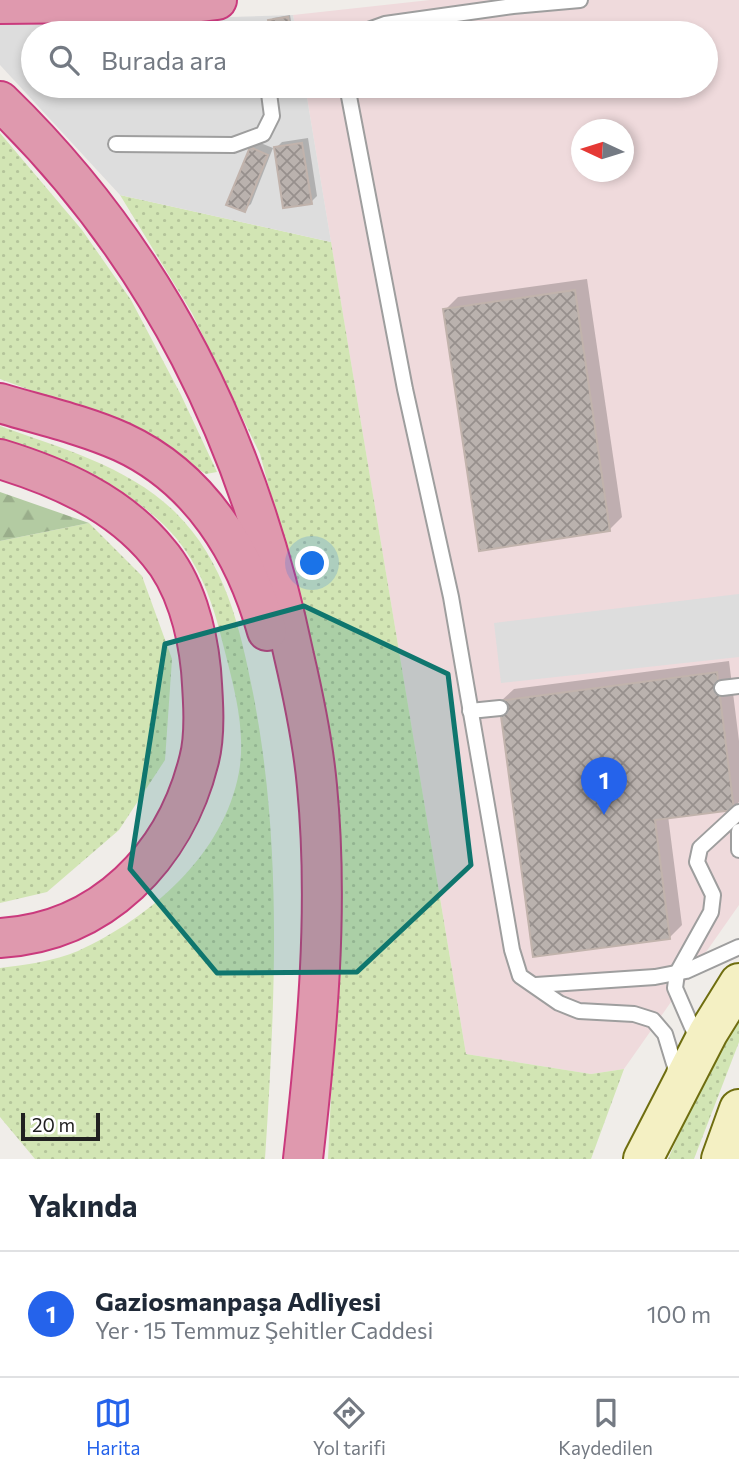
<!DOCTYPE html>
<html lang="tr">
<head>
<meta charset="utf-8">
<style>
  :root { --surface:#fff; --page:#f6f6f7; --text:#1f2937; --muted:#747a83; --line:#e0e1e3; --accent:#2563eb }
  body { margin:0; font-family:Commissioner,sans-serif; background:var(--page); color:var(--text) }
  .compass { position:absolute; left:571px; top:119px; width:63px; height:63px; border-radius:50%; background:var(--surface); box-shadow:0 4px 10px #0003; rotate:274deg }
  .scale { position:absolute; left:21px; bottom:18px; width:79px; box-sizing:border-box; padding-left:7px; border:4px solid #212121; border-top:0; font-size:19px; line-height:24px; white-space:nowrap; color:#212121; -webkit-text-stroke:5px #fff; paint-order:stroke }
  .you { position:absolute; left:313px; top:564px; width:24px; height:24px; margin:-18px; border:5px solid #fff; border-radius:50%; background:#1a73e8; box-shadow:0 0 0 10px #1a73e833 }
  .badge { display:grid; place-items:center; width:46px; height:46px; border-radius:50%; background:var(--accent); color:#fff; font-size:23px; font-weight:700 }
  .pin { position:absolute; translate:-50% -58px; filter:drop-shadow(0 2px 4px #0008) }
  .pin::after { content:''; position:absolute; top:37px; width:24px; height:21px; background:inherit; clip-path:polygon(0 0,100% 0,50% 100%) }
  .list { margin:0; padding:0; list-style:none }
  h2 { display:flex; justify-content:space-between; align-items:center; height:91px; margin:0; padding:0 28px; font-size:30px }
  h2 small { font-size:23px; font-weight:400; color:var(--muted) }
  .list li { display:grid; grid-template-columns:46px 1fr auto; gap:21px; align-items:center; box-sizing:border-box; height:126px; padding:0 28px; border-top:2px solid var(--line) }
  .list b { display:block; font-size:26px; white-space:nowrap }
  .list p { margin:0; font-size:23px; white-space:nowrap; color:var(--muted) }
  .list em { font-size:23px; font-style:normal; color:var(--muted) }
  .icon { flex:none; width:38px; height:38px; fill:none; stroke:currentColor; stroke-width:2; stroke-linecap:round; stroke-linejoin:round }
  .map { position:relative; flex:none; width:739px; height:1159px; overflow:hidden }
  .search { position:absolute; background:var(--surface); box-shadow:0 4px 10px #0003; left:21px; right:21px; top:21px; height:77px; display:flex; align-items:center; gap:18px; box-sizing:border-box; padding:0 24px; border-radius:38px; color:var(--muted); font-size:26px }
  .sheet { height:217px; background:var(--surface) }
  nav { display:flex; justify-content:space-around; align-items:center; box-sizing:border-box; height:98px; border-top:2px solid var(--line); background:var(--surface); font-size:19px; color:var(--muted) }
  nav a { display:grid; justify-items:center; gap:4px }
  nav .on { color:var(--accent) }
  .map>svg:first-child { display:block }
</style>
</head>
<body>
<div class="map">
<svg width="739" height="1159" viewBox="0 0 739 1159">
  <defs>
    <pattern id="grass-dots" width="8" height="8" patternUnits="userSpaceOnUse" patternTransform="scale(1.75)"><rect width="8" height="8" fill="#d2e5b4"/><path d="M2 2h.1M6 6h.1" fill="none" stroke="#b4c49a" stroke-width="1.8" stroke-linecap="round"/></pattern>
    <pattern id="forest-firs" width="22" height="20" patternUnits="userSpaceOnUse" patternTransform="scale(1.75)"><rect width="22" height="20" fill="#b3cba2"/><path d="M5 1l3.5 6h-7zM16 11l3.5 6h-7z" fill="#9aae8b"/></pattern>
    <pattern id="building-cross-hatch" width="8" height="8" patternUnits="userSpaceOnUse" patternTransform="scale(1.75)"><rect width="8" height="8" fill="#bab2ae"/><path d="M0 0l8 8M0 8l8-8" fill="none" stroke="#97908d"/></pattern>
  </defs>
  <rect width="100%" height="100%" fill="#f0ede9"/>
  <!-- commercial -->
  <path fill="#efdadc" fill-rule="evenodd" d="M 430,0 L 739,0 L 739,905 L 624,1069 L 591,1074 L 466,1054 L 305,86 L 706,86 L 706,33 L 296,33 L 293,15 ZM 582,130 L 624,130 L 624,172 L 582,172 Z"/>
  <!-- grass -->
  <g fill="url(#grass-dots)">
    <polygon points="0,133 82,230 131,300 181,395 217,472 206,474 126,425 0,379"/>
    <polygon points="120,195 331,242 466,1054 591,1074 624,1069 591,1159 328,1159 342,864 317,666 260,454 192,313"/>
    <path d="M 0,426 C 60,448 128,466 175,512 C 225,561 240,627 253,693 C 283,847 275,1003 265,1159 L 35,1159 L 0,1117 L 0,968 C 25,965 54,961 78,951 C 150,918 224,855 239,772 C 246,732 235,691 225,652 C 214,605 200,560 164,525 C 118,480 59,463 0,442 Z"/>
    <polygon points="89,523 142,576 172,659 165,760 119,830 47,892 0,903 0,541"/>
    <polygon points="739,1017 739,1042 694,1159 668,1159 696,1097"/>
  </g>
  <!-- forest -->
  <polygon fill="url(#forest-firs)" points="0,492 89,523 0,541"/>
  <!-- parking -->
  <g fill="#ddd">
    <polygon points="293,15 296,33 33,33 33,86 305,86 331,242 120,195 0,65 0,24"/>
    <polygon points="739,594 739,657 501,683 494,623"/>
  </g>
  <!-- shadow -->
  <g fill="#0003">
    <polygon points="290,15 293,33 272,33 270,21 273,18"/>
    <polygon points="308,138 317,196 311,202 276,148 282,142"/>
    <polygon points="258,142 273,148 251,204 244,210 251,148"/>
    <polygon points="587,279 622,517 609,530 445,310 458,297"/>
    <polygon points="729,661 739,741 739,802 733,808 668,816 682,925 669,938 501,701 514,689"/>
  </g>
  <!-- building -->
  <g fill="url(#building-cross-hatch)" stroke="#c1b3ac" stroke-width="2">
    <polygon points="288,17 291,33 270,33 268,20"/>
    <polygon points="302,143 312,204 283,208 274,147"/>
    <polygon points="250,147 268,155 245,212 226,205"/>
    <polygon points="575,290 610,531 479,551 443,309"/>
    <polygon points="717,672 734,810 655,820 670,939 533,957 499,701"/>
  </g>
  <g fill="none" stroke-linecap="round" stroke-linejoin="round">
    <!-- service casing -->
    <g stroke="#9e9e9e" stroke-width="18">
      <g id="service">
        <polyline points="360,33 385,24 513,6 580,0"/>
        <polyline points="347,86 405,389 451,597 512,950 520,976 559,1003 579,1011 634,1014 653,1020 665,1034 675,1067 674,1076"/>
        <polyline points="116,144 233,145 263,134 272,116 268,86"/>
        <polyline points="722,688 739,686"/>
        <polyline points="470,711 500,708"/>
        <polyline points="739,831 739,850"/>
        <polyline points="536,985 655,977 686,971 739,947"/>
        <polyline points="696,1042 695,1034 675,988 677,973 711,912 713,895 697,862 700,848 739,812"/>
      </g>
    </g>
    <!-- secondary casing -->
    <g stroke="#6f6e10" stroke-width="42">
      <g id="secondary">
        <polyline points="643,1159 708,1033 739,983"/>
        <polyline points="721,1159 739,1109"/>
      </g>
    </g>
    <!-- motorway casing -->
    <g stroke="#ca3a7d" stroke-width="42">
      <g id="motorway">
        <polyline points="0,4 201,2 217,0"/>
        <path d="M 0,101 C 159,255 249,441 294,656 C 304,699 313,742 317,786 C 329,910 317,1036 303,1159"/>
        <path d="M 0,403 C 40,415 84,425 122,442 C 200,478 245,552 267,631"/>
        <path d="M 0,459 C 59,477 118,503 158,552 C 185,583 197,630 201,670 C 203,697 206,734 199,760 C 175,857 102,932 0,938"/>
      </g>
    </g>
    <!-- service -->
    <use href="#service" stroke="#fff" stroke-width="14"/>
    <!-- secondary -->
    <use href="#secondary" stroke="#f4f0c3" stroke-width="38"/>
    <!-- motorway -->
    <use href="#motorway" stroke="#df99ae" stroke-width="38"/>
  </g>
  <!-- marked area -->
  <path fill="#0f766e" fill-opacity="0.2" stroke="#0f766e" stroke-width="5" stroke-linejoin="round" d="M 304,606 L 448,674 L 471,865 L 357,972 L 217,973 L 130,869 L 165,644 Z"/>
</svg>
<svg class="compass" viewBox="-18 -18 36 36"><path d="M0-13l5 13h-10z" fill="#e53935"/><path d="M0 13l5-13h-10z" fill="#747a83"/></svg>
<div class="scale">20 m</div>
<div class="you"></div>
<div class="pin badge" style="left:604px;top:815px">1</div>
<div class="search"><svg class="icon" aria-label="search" viewBox="0 0 24 24"><circle cx="10" cy="10" r="6"/><path d="M15 15l6 6"/></svg>Burada ara</div>
</div>
<section class="sheet">
<h2>Yakında<small></small></h2>
<ul class="list">
<li><span class="badge">1</span><div><b>Gaziosmanpaşa Adliyesi</b><p>Yer · 15 Temmuz Şehitler Caddesi</p></div><em>100 m</em></li>
</ul>
</section>
<nav>
<a class="on"><svg class="icon" aria-label="map" viewBox="0 0 24 24"><path d="M3 6l6-2 6 2 6-2v14l-6 2-6-2-6 2zM9 4v14M15 6v14"/></svg>Harita</a>
<a><svg class="icon" aria-label="directions" viewBox="0 0 24 24"><path d="M12 3l9 9-9 9-9-9zM9 14v-3h6M13 9l2 2-2 2"/></svg>Yol tarifi</a>
<a><svg class="icon" aria-label="saved" viewBox="0 0 24 24"><path d="M7 4h10v16l-5-4-5 4z"/></svg>Kaydedilen</a>
</nav>
</body>
</html>
